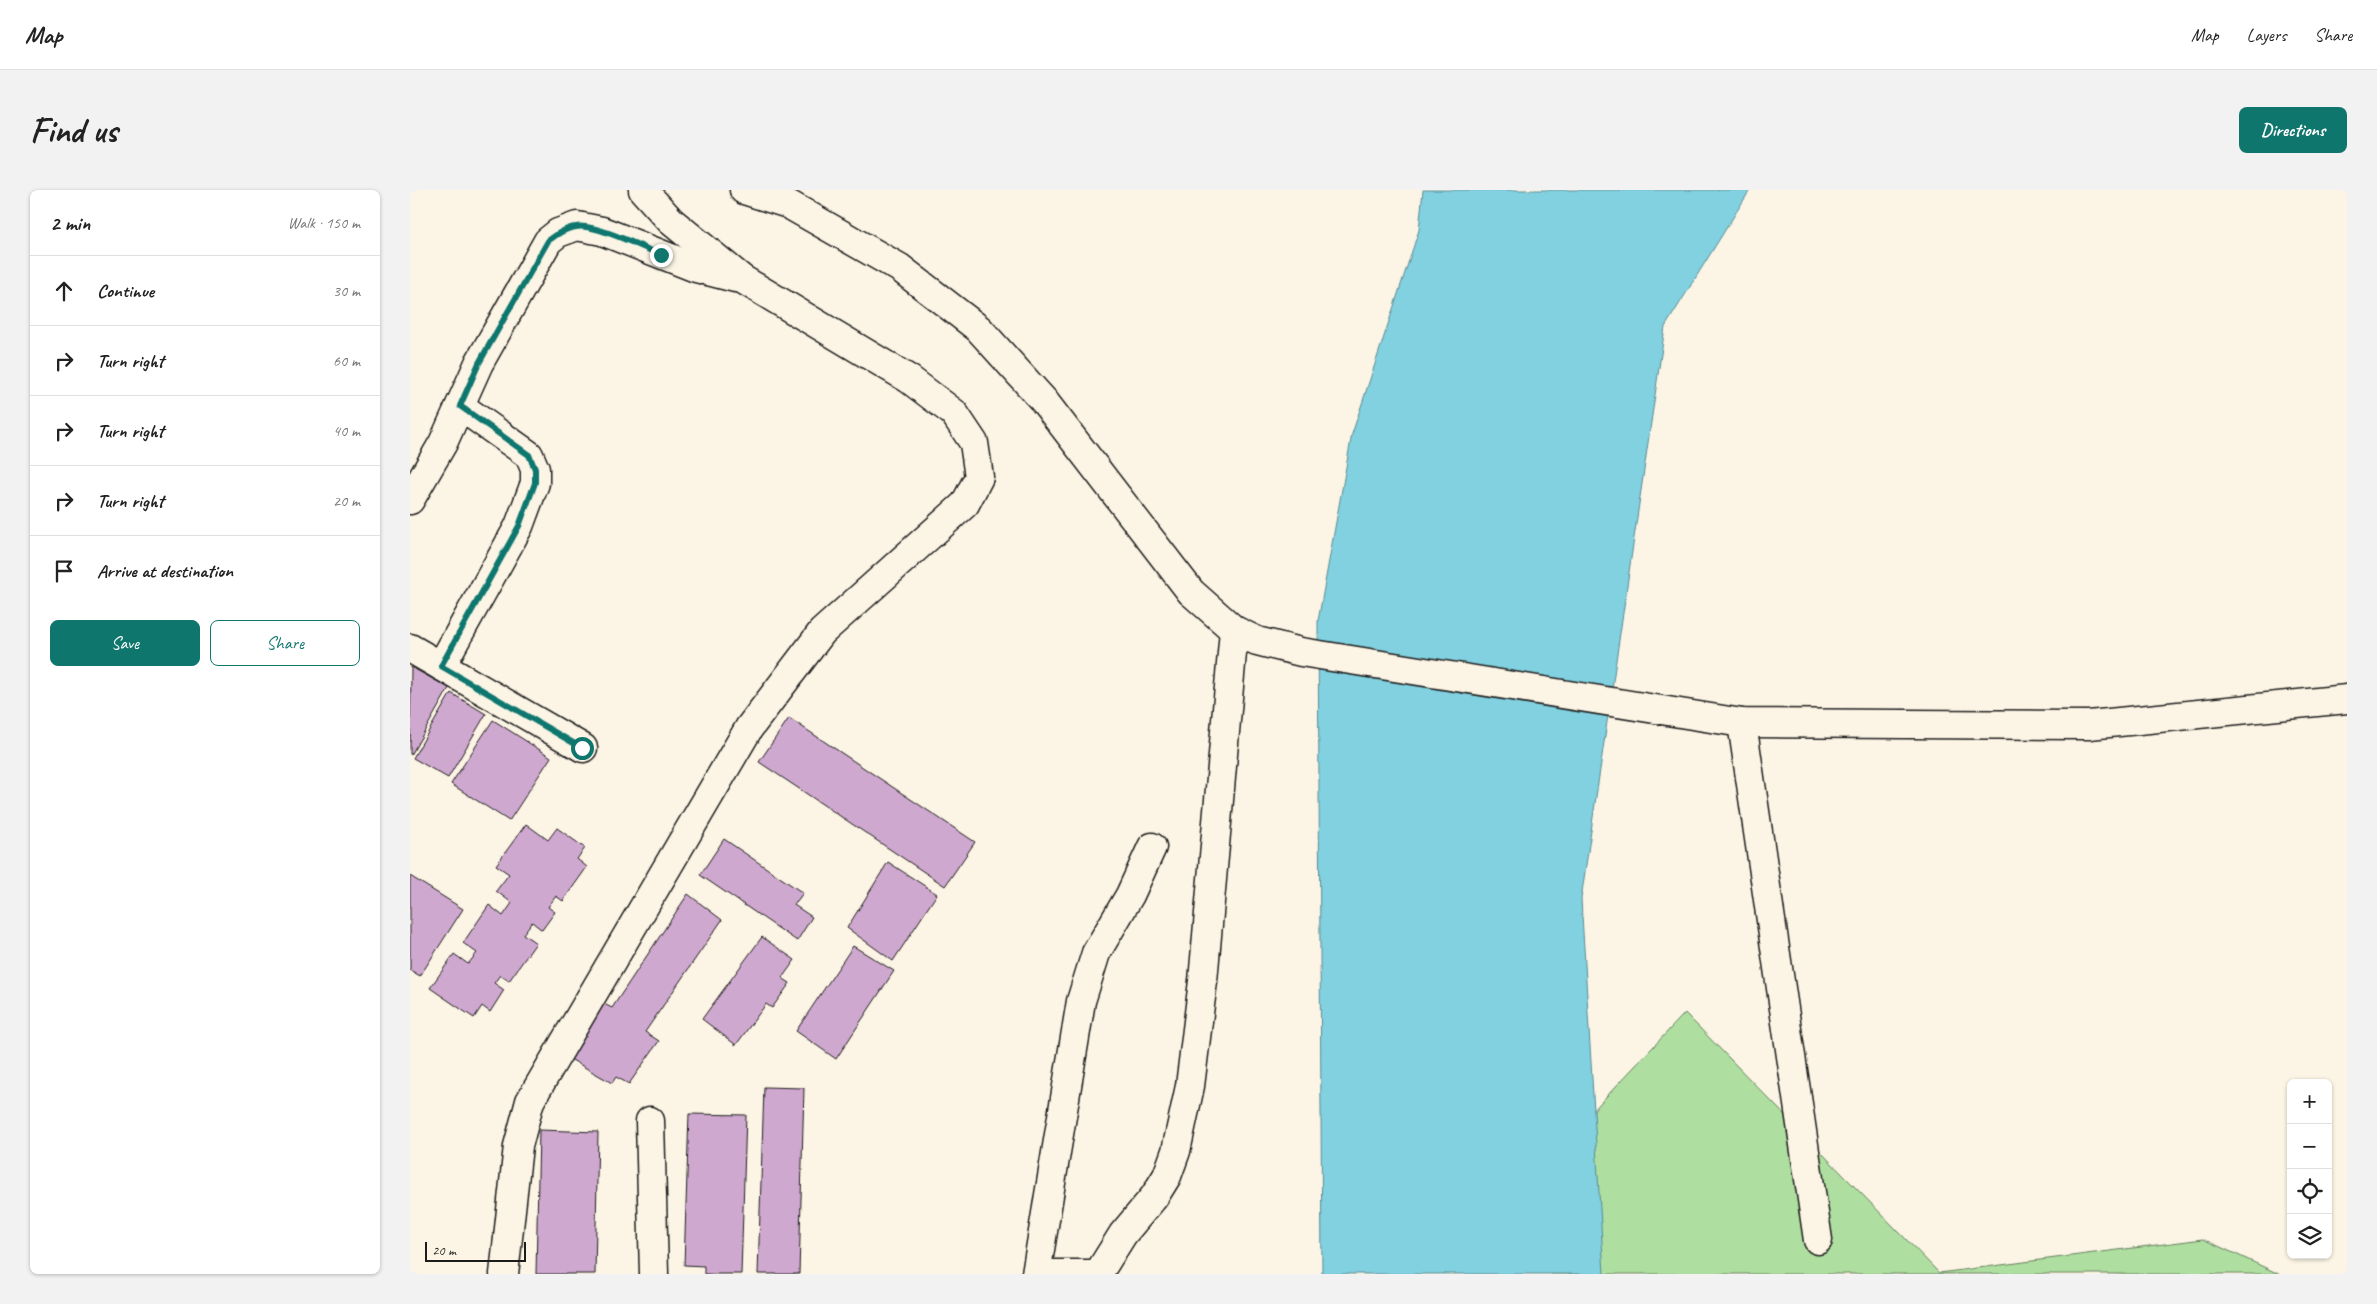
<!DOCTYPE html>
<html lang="en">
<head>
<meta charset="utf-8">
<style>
  :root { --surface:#fff; --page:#f2f2f2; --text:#222; --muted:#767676; --line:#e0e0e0; --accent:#0f766e }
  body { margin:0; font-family:Caveat,sans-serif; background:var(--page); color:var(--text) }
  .controls { position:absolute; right:15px; bottom:15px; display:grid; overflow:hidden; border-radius:8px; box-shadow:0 1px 4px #0004 }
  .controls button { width:45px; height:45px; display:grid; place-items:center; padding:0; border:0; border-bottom:1px solid var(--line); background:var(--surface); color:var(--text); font:25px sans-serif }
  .scale { position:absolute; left:15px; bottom:12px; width:101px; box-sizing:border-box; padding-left:5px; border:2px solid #1c1c1c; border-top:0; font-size:14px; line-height:18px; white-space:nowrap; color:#1c1c1c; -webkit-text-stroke:4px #fcf5e5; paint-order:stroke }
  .stop { position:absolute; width:15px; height:15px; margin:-11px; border:4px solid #0f766e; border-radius:50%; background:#fff }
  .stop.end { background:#0f766e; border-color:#fff; box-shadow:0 1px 5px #0008 }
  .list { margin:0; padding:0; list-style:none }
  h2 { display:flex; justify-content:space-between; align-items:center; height:65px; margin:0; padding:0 20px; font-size:21px }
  h2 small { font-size:16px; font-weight:400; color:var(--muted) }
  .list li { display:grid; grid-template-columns:32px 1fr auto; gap:15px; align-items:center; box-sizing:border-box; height:70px; padding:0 20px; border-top:1px solid var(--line) }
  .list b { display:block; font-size:19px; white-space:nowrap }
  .list em { font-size:16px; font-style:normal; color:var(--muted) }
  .actions { display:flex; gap:10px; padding:15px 20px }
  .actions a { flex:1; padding:11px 0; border:1px solid var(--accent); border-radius:8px; text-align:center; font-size:18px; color:var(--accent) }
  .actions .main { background:var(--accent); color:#fff }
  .icon { flex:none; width:28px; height:28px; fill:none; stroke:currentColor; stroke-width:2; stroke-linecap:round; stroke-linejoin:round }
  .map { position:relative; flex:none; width:1937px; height:1084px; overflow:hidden; border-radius:8px }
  header { display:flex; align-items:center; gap:30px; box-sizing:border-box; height:70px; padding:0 25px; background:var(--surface); border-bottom:1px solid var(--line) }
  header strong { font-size:24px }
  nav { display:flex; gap:28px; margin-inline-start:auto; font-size:18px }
  .intro { display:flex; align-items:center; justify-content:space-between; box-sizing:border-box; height:120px; padding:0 30px }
  h1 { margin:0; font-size:35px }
  .button { padding:12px 22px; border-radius:8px; background:var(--accent); color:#fff; font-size:18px; font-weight:700 }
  main { display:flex; gap:30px; padding:0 30px }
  aside { flex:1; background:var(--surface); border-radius:8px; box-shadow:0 1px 4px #0004 }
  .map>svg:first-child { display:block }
</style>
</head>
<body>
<header>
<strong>Map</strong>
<nav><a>Map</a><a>Layers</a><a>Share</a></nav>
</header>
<div class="intro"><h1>Find us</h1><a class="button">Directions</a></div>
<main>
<aside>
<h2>2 min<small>Walk · 150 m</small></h2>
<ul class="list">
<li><svg class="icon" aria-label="ahead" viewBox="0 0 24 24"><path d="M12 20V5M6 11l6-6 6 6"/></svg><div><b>Continue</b></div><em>30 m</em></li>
<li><svg class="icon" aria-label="right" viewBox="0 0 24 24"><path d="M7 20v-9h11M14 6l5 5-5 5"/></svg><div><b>Turn right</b></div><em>60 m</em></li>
<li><svg class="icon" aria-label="right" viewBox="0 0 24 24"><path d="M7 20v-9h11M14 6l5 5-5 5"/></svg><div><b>Turn right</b></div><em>40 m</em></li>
<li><svg class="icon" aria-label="right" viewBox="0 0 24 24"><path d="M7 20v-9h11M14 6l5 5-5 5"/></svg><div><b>Turn right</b></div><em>20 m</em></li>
<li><svg class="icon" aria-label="arrive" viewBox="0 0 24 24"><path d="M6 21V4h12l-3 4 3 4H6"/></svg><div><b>Arrive at destination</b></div></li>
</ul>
<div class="actions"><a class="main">Save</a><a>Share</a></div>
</aside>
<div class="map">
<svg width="1937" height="1084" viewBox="0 0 1937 1084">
  <rect width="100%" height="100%" fill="#fcf5e5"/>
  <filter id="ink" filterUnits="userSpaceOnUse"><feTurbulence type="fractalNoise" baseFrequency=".02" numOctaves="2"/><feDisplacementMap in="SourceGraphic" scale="10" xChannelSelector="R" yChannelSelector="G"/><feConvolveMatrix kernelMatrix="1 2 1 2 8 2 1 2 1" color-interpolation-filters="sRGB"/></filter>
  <g filter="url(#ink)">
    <!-- green -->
    <polygon fill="#aedfa0" stroke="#657e5e" points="1275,823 1529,1083 1793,1049 1869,1084 1141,1084 1146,960"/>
    <!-- water -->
    <polygon fill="#82d1e0" stroke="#598992" points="1013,0 1340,0 1255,137 1171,709 1194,1084 912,1084 908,431 942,244 1009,40"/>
    <!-- building -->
    <g fill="#cfa8d0" stroke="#1c1c1c">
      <polygon points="1,477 39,498 1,565 0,564"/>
      <polygon points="41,503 76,524 38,588 3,568"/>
      <polygon points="379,528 565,652 535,696 349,572"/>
      <polygon points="83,530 141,567 99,631 41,594"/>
      <polygon points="116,634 138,650 147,638 175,658 167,669 177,677 153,711 146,706 138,717 145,722 132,740 122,732 113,744 126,753 99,791 90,785 84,793 94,800 80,822 72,816 64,828 20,798 44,764 58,774 67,763 53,753 79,715 93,726 102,713 86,701 99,684 86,675"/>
      <polygon points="314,649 393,703 384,715 402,727 387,751 290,685"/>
      <polygon points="478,672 527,704 483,771 437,738"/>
      <polygon points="0,686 53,719 10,786 0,780"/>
      <polygon points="278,704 312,730 235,842 249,851 219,894 206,887 202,893 155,866 186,810 202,818"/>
      <polygon points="352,747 385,770 372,788 380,793 362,818 356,814 326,855 292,829"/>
      <polygon points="443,756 484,781 426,869 386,841"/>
      <polygon points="354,897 394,898 389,1084 348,1084"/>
      <polygon points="279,924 336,925 331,1084 294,1084 294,1076 274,1075"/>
      <polygon points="129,940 188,942 185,1084 126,1084"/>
    </g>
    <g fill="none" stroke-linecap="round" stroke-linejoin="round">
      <!-- minor casing -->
      <g stroke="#1c1c1c" stroke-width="31">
        <g id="minor">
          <polyline points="0,310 33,253 69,173 138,51 148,43 167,36 192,41 286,78 325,88"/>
          <polyline points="0,458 173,558"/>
          <polyline points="31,476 109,336 125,293 125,279 119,265 50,216"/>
          <polyline points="1332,533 1408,1050"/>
          <polyline points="240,931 244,1084"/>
          <polyline points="94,1084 108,956 120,911 339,538 412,442 555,314 569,287 564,253 544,223 499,189 332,89 261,31 233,0"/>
          <polyline points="626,1084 671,811 686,763 720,705 742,657"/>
          <polyline points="628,1084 685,1084"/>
          <polyline points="688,1084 713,1044 744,1007 757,986 766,961 780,896 793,791 824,440"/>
        </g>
      </g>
      <!-- primary casing -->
      <g stroke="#1c1c1c" stroke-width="31">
        <polyline id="primary" points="334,0 378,14 490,78 569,139 634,211 781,402 824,440 847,451 891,462 1332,533 1679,535 1937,509"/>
      </g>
      <!-- minor -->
      <use href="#minor" stroke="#fcf5e5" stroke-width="28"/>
      <!-- primary -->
      <use href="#primary" stroke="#fcf5e5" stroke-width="28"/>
    </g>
  </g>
  <g fill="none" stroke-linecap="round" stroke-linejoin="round" filter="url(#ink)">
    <!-- route -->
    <path stroke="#0f766e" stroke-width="6" d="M 172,558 L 31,476 L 109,336 L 125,293 L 125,279 L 119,265 L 50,216 L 69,173 L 138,51 C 146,45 155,38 166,37 C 184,33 232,57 251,65"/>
  </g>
</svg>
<div class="controls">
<button>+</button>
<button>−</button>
<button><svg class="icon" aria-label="locate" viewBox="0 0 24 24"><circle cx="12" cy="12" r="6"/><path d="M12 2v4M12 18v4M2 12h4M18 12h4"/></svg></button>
<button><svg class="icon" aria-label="layers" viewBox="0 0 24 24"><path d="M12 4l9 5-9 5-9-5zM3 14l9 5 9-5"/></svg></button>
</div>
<div class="scale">20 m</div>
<div class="stop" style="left:172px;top:558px"></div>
<div class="stop end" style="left:251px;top:65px"></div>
</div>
</main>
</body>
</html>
